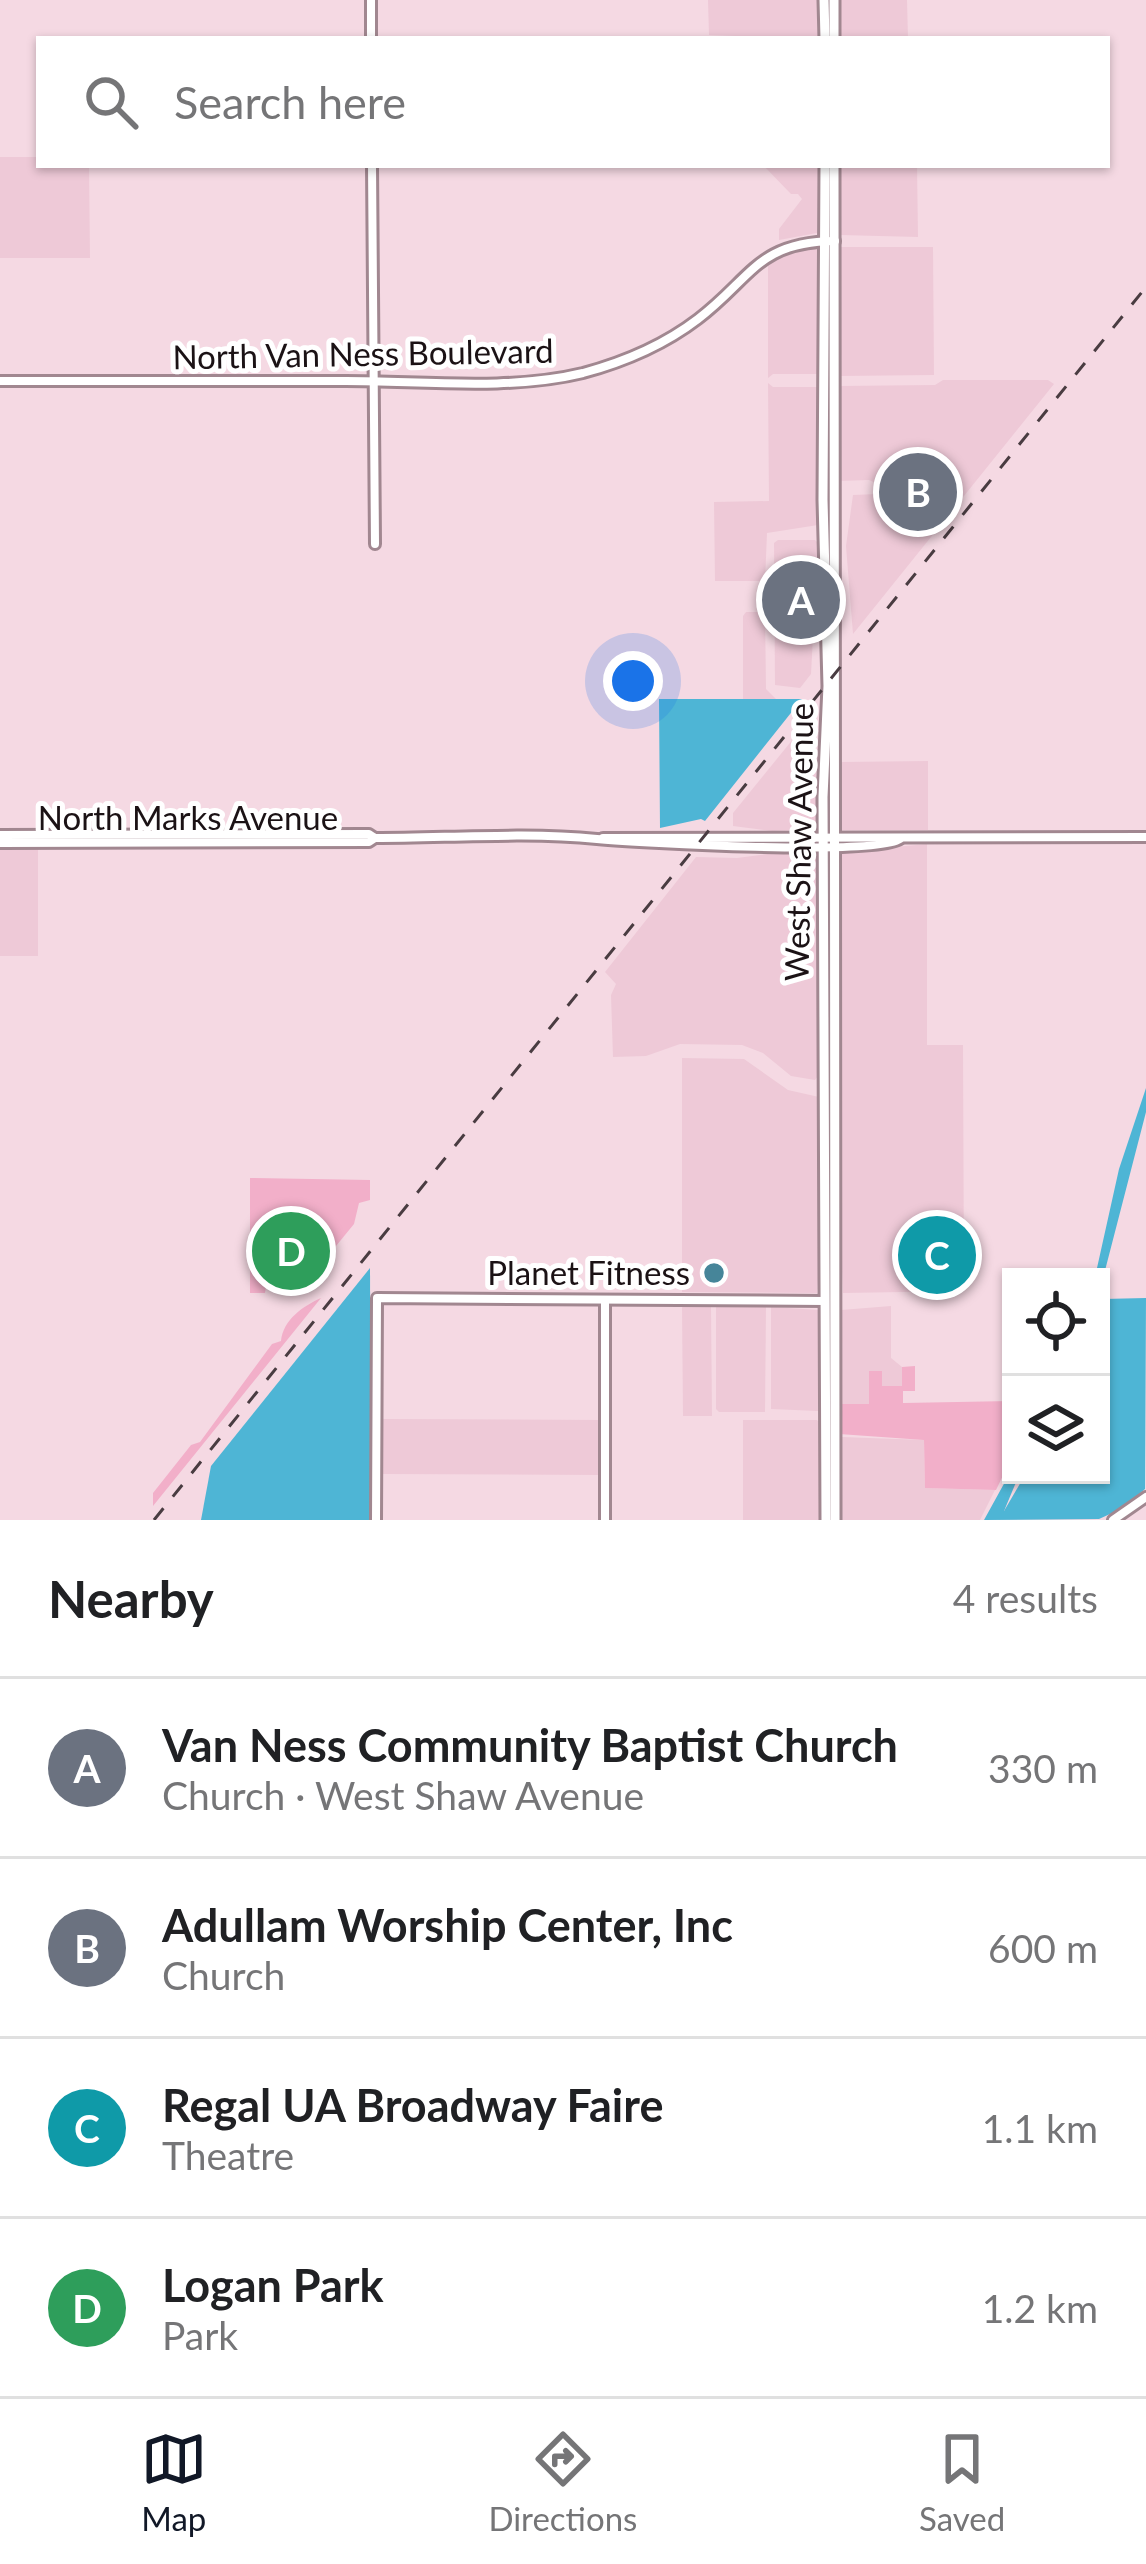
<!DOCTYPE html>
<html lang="en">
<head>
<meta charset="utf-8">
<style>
  :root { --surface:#fff; --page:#f6f6f6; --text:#202124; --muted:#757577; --line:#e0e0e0; --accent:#111827 }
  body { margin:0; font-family:Lato,sans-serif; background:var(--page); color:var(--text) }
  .controls { position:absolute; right:36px; bottom:36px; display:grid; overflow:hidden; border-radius:0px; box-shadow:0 3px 9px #0004 }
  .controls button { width:108px; height:108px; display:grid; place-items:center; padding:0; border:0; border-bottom:3px solid var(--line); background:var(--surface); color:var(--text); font:60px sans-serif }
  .you { position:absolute; left:633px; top:681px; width:42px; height:42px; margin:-30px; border:9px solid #fff; border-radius:50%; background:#1a73e8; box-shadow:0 0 0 18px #1a73e833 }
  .badge { display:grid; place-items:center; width:78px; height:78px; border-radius:50%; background:var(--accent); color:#fff; font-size:39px; font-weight:700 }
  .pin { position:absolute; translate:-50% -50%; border:6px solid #fff; box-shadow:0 3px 12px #0006 }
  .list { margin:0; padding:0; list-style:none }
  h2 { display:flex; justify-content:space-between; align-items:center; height:156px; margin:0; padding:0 48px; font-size:51px }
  h2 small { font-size:39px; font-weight:400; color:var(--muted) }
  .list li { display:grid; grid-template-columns:78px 1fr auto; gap:36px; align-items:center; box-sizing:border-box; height:180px; padding:0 48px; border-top:3px solid var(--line) }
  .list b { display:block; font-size:45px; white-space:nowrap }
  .list p { margin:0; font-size:39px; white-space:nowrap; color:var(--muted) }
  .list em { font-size:39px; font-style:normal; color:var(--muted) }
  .icon { flex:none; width:66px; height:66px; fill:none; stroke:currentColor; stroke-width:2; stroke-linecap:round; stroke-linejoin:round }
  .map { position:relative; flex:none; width:1146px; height:1520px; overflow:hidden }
  .search { position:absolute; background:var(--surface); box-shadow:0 3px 9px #0004; left:36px; right:36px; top:36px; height:132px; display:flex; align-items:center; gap:30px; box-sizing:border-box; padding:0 42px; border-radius:0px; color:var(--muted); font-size:45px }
  .sheet { height:876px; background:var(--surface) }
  nav { display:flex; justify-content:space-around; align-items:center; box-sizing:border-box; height:168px; border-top:3px solid var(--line); background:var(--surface); font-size:33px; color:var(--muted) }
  nav a { display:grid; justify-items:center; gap:6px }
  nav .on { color:var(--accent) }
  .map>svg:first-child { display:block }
</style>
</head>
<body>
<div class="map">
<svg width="1146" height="1520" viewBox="0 0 1146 1520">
  <rect width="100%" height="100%" fill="#f5d9e3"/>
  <!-- built -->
  <g fill="#eec9d7">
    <polygon points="708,0 819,0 819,39 709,35"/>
    <polygon points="840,0 907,0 908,39 840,39"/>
    <polygon points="0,157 39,157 39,165 89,165 90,258 0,258"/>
    <polygon points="763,165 819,165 817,233 779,240 779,229 802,199 798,194 791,194"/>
    <polygon points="840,165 917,165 918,237 841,235"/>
    <polygon points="841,247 933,247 934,375 839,376"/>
    <polygon points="815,249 819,251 820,374 773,374 768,378 768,263 797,250"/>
    <polygon points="943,380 1048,380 1054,384 853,634 846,546 853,495 878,494 878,484 869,480 837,481 839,386 935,385"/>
    <polygon points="768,383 773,387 819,387 818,525 767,533 765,581 715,581 714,502 769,501"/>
    <polygon points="778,540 815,540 818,543 811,674 800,688 775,685 774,543"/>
    <polygon points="746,612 765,612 766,689 776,699 743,699 743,616"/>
    <polygon points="815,712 817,829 772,831 733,826 733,813"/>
    <polygon points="928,761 928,830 842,830 838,821 841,762"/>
    <polygon points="927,844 927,1045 963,1045 964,1291 843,1293 839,1196 840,852"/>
    <polygon points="0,847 38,848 38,956 0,956"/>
    <polygon points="798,850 817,853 818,1076 815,1080 791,1076 763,1053 742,1045 680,1044 646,1056 613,1057 611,995 616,984 605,972 696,857 737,858"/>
    <polygon points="682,1058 744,1059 788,1090 819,1097 818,1148 822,1151 818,1225 822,1228 817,1293 682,1292"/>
    <polygon points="891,1306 891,1358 902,1367 902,1386 882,1386 869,1372 869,1404 839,1404 841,1310"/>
    <polygon points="682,1307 711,1307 712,1416 683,1416"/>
    <polygon points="716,1307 766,1307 765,1412 719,1412 716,1409"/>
    <polygon points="771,1307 819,1310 818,1411 771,1409"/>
    <polygon points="383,1419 601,1420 601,1475 383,1474"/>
    <polygon points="743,1420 817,1420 821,1424 819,1520 743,1520"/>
    <polygon points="842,1437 924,1440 925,1488 995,1490 980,1520 841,1520"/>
  </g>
  <!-- green -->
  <g fill="#f2afc9">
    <polygon points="250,1178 370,1180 370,1200 359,1203 354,1224 318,1268 326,1278 312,1290 297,1294 294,1279 267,1279 265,1293 250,1293"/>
    <path d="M 321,1298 L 153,1506 L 153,1493 L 191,1445 L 200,1442 L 272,1344 L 281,1341 C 283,1320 303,1306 321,1298 Z"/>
    <polygon points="915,1366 915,1391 903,1391 903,1403 1011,1401 1011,1459 996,1490 925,1488 924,1440 839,1434 839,1404 869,1404 869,1371 882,1371 882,1386 902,1386 902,1367"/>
  </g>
  <!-- water -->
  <g fill="#4eb5d5">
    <polygon points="659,699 802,699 705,821 701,819 660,828"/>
    <polygon points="1146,1088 1146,1112 1101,1286 1101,1277 1095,1277 1119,1169"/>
    <polygon points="370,1268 371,1520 201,1520 211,1466"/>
    <polygon points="1146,1298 1145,1489 1121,1509 1099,1519 984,1520 1011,1471 1011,1475 1019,1475 1004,1511 1025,1475 1101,1475 1101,1303 1103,1299"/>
  </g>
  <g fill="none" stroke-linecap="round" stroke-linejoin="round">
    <!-- secondary casing -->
    <g stroke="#a18790" stroke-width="14">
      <g id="secondary">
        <polyline points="371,0 371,39"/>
        <polyline points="372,165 375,544"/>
        <path d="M 0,381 C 116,381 231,380 346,381 C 423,381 509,391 583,373 C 624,362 664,345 698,319 C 752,278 757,242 835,241"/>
        <path d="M 0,835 L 369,834 L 375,838 C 448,838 524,832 597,839 C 641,843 875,856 900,839"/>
        <polyline points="603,838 1146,837"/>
        <polyline points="0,843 369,842 375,838"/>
        <polyline points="605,1300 605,1520"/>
        <polyline points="376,1520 377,1298 825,1301"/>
        <polyline points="1113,1520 1146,1497"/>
      </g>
    </g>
    <!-- primary casing -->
    <g stroke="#a18790" stroke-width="15">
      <g id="primary">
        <polyline points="824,0 825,39"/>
        <polyline points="834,39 834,0"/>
        <polyline points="825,165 823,500 828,686 823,797 826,1520"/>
        <polyline points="834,165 835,1520"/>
      </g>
    </g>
    <!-- secondary -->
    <use href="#secondary" stroke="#fff" stroke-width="8"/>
    <!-- primary -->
    <use href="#primary" stroke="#fff" stroke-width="9"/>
    <!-- rail -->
    <polyline stroke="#493c41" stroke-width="3" stroke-dasharray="15 15" stroke-linecap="butt" points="154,1520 1146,287"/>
  </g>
  <!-- markers -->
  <circle fill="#468599" stroke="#fff" stroke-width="4.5" cx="714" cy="1273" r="12"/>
  <g text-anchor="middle" stroke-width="10" stroke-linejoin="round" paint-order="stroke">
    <!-- street labels -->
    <g font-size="33" fill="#1b1215" stroke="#fff">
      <text transform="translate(363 354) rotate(-1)" y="12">North Van Ness Boulevard</text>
      <text x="188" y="830">North Marks Avenue</text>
      <text transform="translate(799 842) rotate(-89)" y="12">West Shaw Avenue</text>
    </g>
    <!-- poi labels -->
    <g font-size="33" fill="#1b1215" stroke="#fff" text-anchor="end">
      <text x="690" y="1285">Planet Fitness</text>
    </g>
  </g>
</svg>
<div class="controls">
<button><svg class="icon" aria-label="locate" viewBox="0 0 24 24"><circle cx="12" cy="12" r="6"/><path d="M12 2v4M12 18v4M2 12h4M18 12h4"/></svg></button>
<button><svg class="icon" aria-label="layers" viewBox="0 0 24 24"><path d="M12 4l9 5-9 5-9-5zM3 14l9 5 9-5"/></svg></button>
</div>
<div class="you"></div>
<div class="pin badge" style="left:801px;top:600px;background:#6b7280">A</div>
<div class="pin badge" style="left:918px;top:492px;background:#6b7280">B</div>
<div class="pin badge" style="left:937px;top:1255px;background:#0f9aa8">C</div>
<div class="pin badge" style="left:291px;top:1251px;background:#2e9e5b">D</div>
<div class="search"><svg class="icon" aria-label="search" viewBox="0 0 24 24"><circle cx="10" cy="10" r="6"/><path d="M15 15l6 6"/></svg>Search here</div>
</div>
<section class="sheet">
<h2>Nearby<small>4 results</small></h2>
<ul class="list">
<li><span class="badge" style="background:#6b7280">A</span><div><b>Van Ness Community Baptist Church</b><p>Church · West Shaw Avenue</p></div><em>330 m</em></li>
<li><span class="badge" style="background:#6b7280">B</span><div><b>Adullam Worship Center, Inc</b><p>Church</p></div><em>600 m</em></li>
<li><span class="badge" style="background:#0f9aa8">C</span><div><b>Regal UA Broadway Faire</b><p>Theatre</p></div><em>1.1 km</em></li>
<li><span class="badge" style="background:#2e9e5b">D</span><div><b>Logan Park</b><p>Park</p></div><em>1.2 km</em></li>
</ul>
</section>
<nav>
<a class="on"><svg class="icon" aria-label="map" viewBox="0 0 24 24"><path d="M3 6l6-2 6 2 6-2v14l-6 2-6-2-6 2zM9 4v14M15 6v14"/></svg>Map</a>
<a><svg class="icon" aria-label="directions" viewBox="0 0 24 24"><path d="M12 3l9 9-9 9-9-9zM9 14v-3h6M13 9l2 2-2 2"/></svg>Directions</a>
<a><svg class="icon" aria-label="saved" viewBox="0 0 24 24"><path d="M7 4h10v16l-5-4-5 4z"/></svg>Saved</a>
</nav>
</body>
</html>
